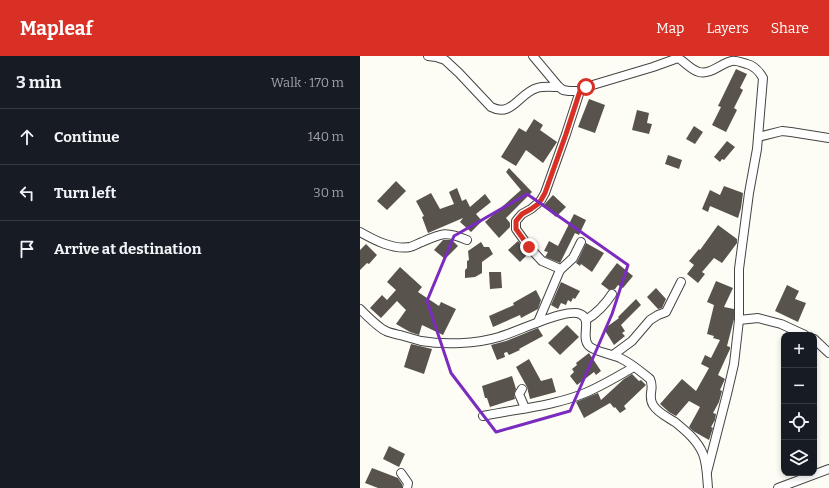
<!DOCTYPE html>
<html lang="en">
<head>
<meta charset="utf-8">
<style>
  :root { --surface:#171b24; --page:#242831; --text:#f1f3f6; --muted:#9ea1a6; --line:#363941; --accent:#d93025 }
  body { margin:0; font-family:Bitter,serif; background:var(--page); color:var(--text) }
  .controls { position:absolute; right:12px; bottom:12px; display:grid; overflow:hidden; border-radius:8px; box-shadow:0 2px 6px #0003 }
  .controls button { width:36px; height:36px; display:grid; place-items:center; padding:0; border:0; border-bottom:1px solid var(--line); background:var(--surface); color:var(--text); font:20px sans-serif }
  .stop { position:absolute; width:12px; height:12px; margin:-9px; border:3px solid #d93025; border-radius:50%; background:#fff }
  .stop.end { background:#d93025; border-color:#fff; box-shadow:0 1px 4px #0008 }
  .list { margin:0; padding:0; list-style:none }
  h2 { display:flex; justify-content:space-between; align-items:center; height:52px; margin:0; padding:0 16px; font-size:17px }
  h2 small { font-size:13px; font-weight:400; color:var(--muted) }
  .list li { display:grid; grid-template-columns:26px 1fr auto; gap:12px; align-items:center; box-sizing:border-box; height:56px; padding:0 16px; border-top:1px solid var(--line) }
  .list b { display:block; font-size:15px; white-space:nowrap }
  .list em { font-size:13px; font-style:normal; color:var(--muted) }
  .icon { flex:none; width:22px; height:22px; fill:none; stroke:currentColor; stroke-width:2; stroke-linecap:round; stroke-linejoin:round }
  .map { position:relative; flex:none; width:469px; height:432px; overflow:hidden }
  header { display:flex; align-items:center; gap:24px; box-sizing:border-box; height:56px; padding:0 20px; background:var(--accent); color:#fff }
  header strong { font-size:19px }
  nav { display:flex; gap:22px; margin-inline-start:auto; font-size:14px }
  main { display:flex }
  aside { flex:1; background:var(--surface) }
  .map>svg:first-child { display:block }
</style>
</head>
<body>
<header>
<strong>Mapleaf</strong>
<nav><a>Map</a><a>Layers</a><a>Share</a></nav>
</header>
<main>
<aside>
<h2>3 min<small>Walk · 170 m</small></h2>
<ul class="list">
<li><svg class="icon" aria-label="ahead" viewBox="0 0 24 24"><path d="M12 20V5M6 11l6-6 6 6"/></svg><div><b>Continue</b></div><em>140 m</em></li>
<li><svg class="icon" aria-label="left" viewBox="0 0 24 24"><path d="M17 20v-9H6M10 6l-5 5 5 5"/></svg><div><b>Turn left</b></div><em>30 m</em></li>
<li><svg class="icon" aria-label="arrive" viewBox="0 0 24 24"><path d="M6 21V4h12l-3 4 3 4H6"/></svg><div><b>Arrive at destination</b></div></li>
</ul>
</aside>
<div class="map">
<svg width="469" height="432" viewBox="0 0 469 432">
  <rect width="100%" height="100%" fill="#fefdf5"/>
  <!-- building -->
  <g fill="#59534e">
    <polygon points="376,13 387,18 380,32 383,34 374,52 377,54 366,76 352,69 361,51 358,50"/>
    <polygon points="229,43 245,49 235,77 218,71"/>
    <polygon points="277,54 289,57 287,67 292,68 289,78 272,74"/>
    <polygon points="174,63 183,69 180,74 197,86 183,107 166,94 156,110 141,101 159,72 166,76"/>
    <polygon points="334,70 343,76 335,88 326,83"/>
    <polygon points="367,85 375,91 364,104 362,103 360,106 354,101"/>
    <polygon points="308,99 322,104 319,113 305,108"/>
    <polygon points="149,112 172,136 146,162 150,167 150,171 139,182 125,166 161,134 146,116"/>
    <polygon points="36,125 46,135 27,154 17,145"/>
    <polygon points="364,130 383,137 381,152 378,162 350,150 348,156 342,153 350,134 360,139"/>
    <polygon points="97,132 102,145 106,143 110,151 125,138 131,146 116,158 122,165 111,176 100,166 103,162 68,177 62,161 64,160 56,145 71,137 80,153 94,148 89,136"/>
    <polygon points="193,139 206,151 196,161 183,150"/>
    <polygon points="214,158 226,164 219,179 215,177 200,207 185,201 188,196 184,195 189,185 198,190"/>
    <polygon points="358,169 377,183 377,187 362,207 354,202 342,216 345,218 338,227 327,218 334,209 329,205 339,193 340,194"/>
    <polygon points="83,184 92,184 98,190 85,203 74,194"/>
    <polygon points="158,185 168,198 160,206 148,194"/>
    <polygon points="121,186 124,191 129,191 133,198 122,206 122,217 115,221 105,222 105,214 107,212 107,205 109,204 108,195"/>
    <polygon points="226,187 244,197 232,216 221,208 220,210 216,207 218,204"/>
    <polygon points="6,188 17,199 9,208 7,207 0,214 0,194"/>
    <polygon points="257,207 273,220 263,232 258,229 255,233 252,233 249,234 241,228"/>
    <polygon points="40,211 62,231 58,236 79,250 81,246 96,253 83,279 62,269 59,279 50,276 36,268 46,254 37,245 21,262 10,252 22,239 27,244 36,234 27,226"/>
    <polygon points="129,216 141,216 142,232 130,233"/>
    <polygon points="356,225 373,232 364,251 374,253 374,263 367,290 370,291 370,293 358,319 365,323 360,334 362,335 359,346 353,357 356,358 355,364 351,371 353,372 349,384 333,375 329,371 340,351 329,345 316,360 309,356 300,348 322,323 336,335 349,312 341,308 345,299 351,302 360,284 353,282 354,280 347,278 354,249 347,246"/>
    <polygon points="201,226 220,235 215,243 213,242 211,246 208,244 206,249 201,247 198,253 191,249"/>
    <polygon points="427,229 439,235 435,243 446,247 438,266 415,255"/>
    <polygon points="296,232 306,243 302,252 298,253 287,241"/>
    <polygon points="176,234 181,244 178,253 161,262 160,259 133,271 129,260 154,249 153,247"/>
    <polygon points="276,243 281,249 261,269 265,275 262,277 265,280 254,289 244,273 259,262 258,261"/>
    <polygon points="207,269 219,281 200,299 188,287"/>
    <polygon points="178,272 183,280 159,293 160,294 149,299 147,296 144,297 145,301 137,304 131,289 146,285"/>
    <polygon points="51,288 72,293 64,318 44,311"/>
    <polygon points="229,297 241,315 236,319 234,316 217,329 210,320 214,316 212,313 217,309 216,307"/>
    <polygon points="169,303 181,325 192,322 196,336 170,343 167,331 156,311"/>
    <polygon points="272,318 279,325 281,324 286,329 264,350 266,353 260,357 255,351 254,352 250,347 224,362 216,346 238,337 241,344 264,323"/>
    <polygon points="152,320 156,333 154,338 155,343 130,351 127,342 125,342 122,330"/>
    <polygon points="29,390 45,398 39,411 23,403"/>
    <polygon points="12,412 38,422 42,428 42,432 18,432 5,427"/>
  </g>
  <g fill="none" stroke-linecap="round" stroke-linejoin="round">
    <!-- minor casing -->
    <g stroke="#444" stroke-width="10">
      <g id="minor">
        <path d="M 68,0 L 76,1 L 85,4 L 99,17 L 131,51 C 152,62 159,37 177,32 C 184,30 192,31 199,31"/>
        <path d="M 173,0 L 199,31 L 203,34 L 209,35 L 220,35 L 226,31 L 293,11 L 318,2 C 325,6 331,14 339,16 C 351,19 361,7 372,5 C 377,4 382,7 387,8 C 395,10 399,15 403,22 L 397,93 L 389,137 L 379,213 L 379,264 L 374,308 L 367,338 L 347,416"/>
        <polyline points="398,81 422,75 431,76 469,82"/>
        <path d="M 0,176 C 14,184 33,194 50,191 C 54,190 59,187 62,186 C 82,177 86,175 107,184"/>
        <polyline points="200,214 213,202 221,186"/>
        <path d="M 0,253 C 6,259 19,272 26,275 C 30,277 36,278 40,279 C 47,281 54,283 61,285 C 84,289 116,288 139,281 C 152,277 165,271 179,266 C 187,263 212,254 220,258 C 233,263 220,281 229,290 C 235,296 252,298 260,302 C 271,307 280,315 290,323 C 295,333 287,339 293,349 C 298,357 307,361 315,366 C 326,375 338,385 343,398 C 347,408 347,421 348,432"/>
        <path d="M 226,264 C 237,257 245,249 252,238"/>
        <polyline points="379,264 398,262 421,268 445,279"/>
        <polyline points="178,266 200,214 198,212 182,205 169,191 156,173 156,165 162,158 171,153 177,148 181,144 185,137 206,78 220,35"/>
        <polyline points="454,283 469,297"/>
        <polyline points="253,299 272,285 290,264 298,259 306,256 321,226"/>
        <polyline points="162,333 159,338 165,352"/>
        <path d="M 123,360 C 156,353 194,350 225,337 C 242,330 258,320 274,311"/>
        <polyline points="41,417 48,427 47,432"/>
        <polyline points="418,432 469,413"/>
      </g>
    </g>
    <!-- minor -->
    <use href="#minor" stroke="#fff" stroke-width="8"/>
  </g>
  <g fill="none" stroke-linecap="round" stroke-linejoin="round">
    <!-- route -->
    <polyline stroke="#d93025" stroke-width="5" points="169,191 156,173 156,165 162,158 171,153 178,148 181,144 185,137 206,78 220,35 226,31"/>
  </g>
  <!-- marked area -->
  <path fill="none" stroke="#7b2cbf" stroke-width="3" stroke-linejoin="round" d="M 167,138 L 268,209 L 252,258 L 210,355 L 136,376 L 91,317 L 67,245 L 94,180 Z"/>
</svg>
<div class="controls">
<button>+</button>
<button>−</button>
<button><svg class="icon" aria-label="locate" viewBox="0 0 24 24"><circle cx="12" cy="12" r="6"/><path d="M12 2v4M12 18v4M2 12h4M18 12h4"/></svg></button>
<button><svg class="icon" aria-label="layers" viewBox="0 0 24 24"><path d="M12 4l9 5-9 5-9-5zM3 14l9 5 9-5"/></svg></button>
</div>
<div class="stop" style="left:226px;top:31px"></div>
<div class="stop end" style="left:169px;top:191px"></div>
</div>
</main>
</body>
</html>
